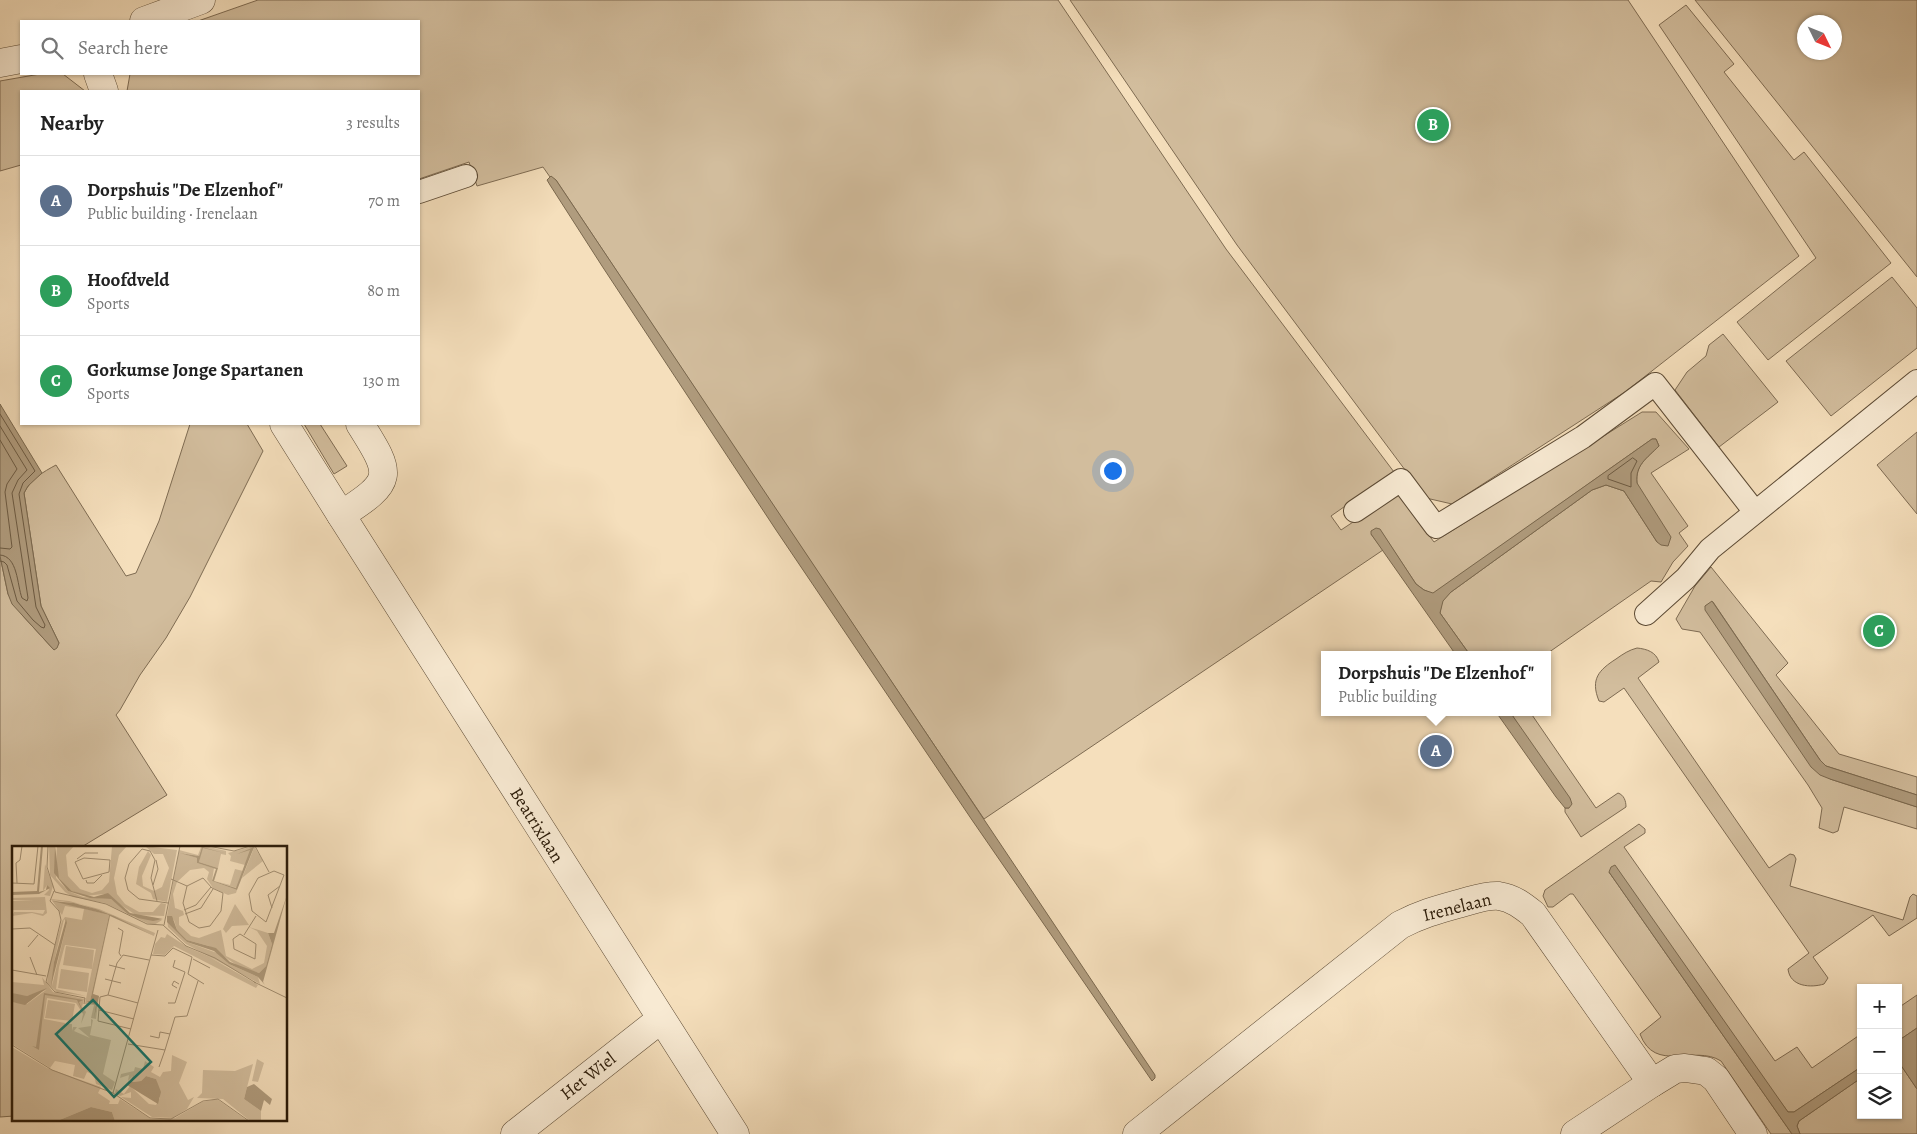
<!DOCTYPE html>
<html lang="en">
<head>
<meta charset="utf-8">
<style>
  :root { --surface:#fff; --page:#f6f6f6; --text:#222; --muted:#767676; --line:#e0e0e0; --accent:#d93025 }
  body { margin:0; font-family:Alegreya,serif; background:var(--page); color:var(--text) }
  .controls { position:absolute; right:15px; bottom:15px; display:grid; overflow:hidden; border-radius:0px; box-shadow:0 1px 4px #0004 }
  .controls button { width:45px; height:45px; display:grid; place-items:center; padding:0; border:0; border-bottom:1px solid var(--line); background:var(--surface); color:var(--text); font:25px sans-serif }
  .compass { position:absolute; left:1797px; top:15px; width:45px; height:45px; border-radius:50%; background:var(--surface); box-shadow:0 1px 4px #0004; rotate:133deg }
  .you { position:absolute; left:1112px; top:470px; width:18px; height:18px; margin:-12px; border:4px solid #fff; border-radius:50%; background:#1a73e8; box-shadow:0 0 0 8px #1a73e833 }
  .badge { display:grid; place-items:center; width:32px; height:32px; border-radius:50%; background:var(--accent); color:#fff; font-size:16px; font-weight:700 }
  .pin { position:absolute; translate:-50% -50%; border:2px solid #fff; box-shadow:0 1px 5px #0006 }
  .popup { position:absolute; left:1321px; top:651px; width:230px; height:65px; box-sizing:border-box; display:grid; place-content:center; border-radius:0px; background:var(--surface); filter:drop-shadow(0 1px 4px #0005); font-size:16px; white-space:nowrap; color:var(--muted) }
  .popup b { font-size:19px; color:var(--text) }
  .popup::after { content:''; position:absolute; left:50%; top:100%; margin-left:-10px; border:10px solid transparent; border-top-color:var(--surface) }
  .list { margin:0; padding:0; list-style:none }
  h2 { display:flex; justify-content:space-between; align-items:center; height:65px; margin:0; padding:0 20px; font-size:21px }
  h2 small { font-size:16px; font-weight:400; color:var(--muted) }
  .list li { display:grid; grid-template-columns:32px 1fr auto; gap:15px; align-items:center; box-sizing:border-box; height:90px; padding:0 20px; border-top:1px solid var(--line) }
  .list b { display:block; font-size:19px; white-space:nowrap }
  .list p { margin:0; font-size:16px; white-space:nowrap; color:var(--muted) }
  .list em { font-size:16px; font-style:normal; color:var(--muted) }
  .icon { flex:none; width:28px; height:28px; fill:none; stroke:currentColor; stroke-width:2; stroke-linecap:round; stroke-linejoin:round }
  .map { position:relative; flex:none; width:1917px; height:1134px; overflow:hidden }
  .search { position:absolute; background:var(--surface); box-shadow:0 1px 4px #0004; left:20px; top:20px; width:400px; height:55px; display:flex; align-items:center; gap:12px; box-sizing:border-box; padding:0 18px; border-radius:0px; color:var(--muted); font-size:19px }
  .panel { position:absolute; background:var(--surface); box-shadow:0 1px 4px #0004; left:20px; top:90px; width:400px; height:335px; border-radius:0px }
  .map>svg:first-child { display:block }
</style>
</head>
<body>
<div class="map">
<svg width="1917" height="1134" viewBox="0 0 1917 1134">
  <rect width="100%" height="100%" fill="#f5dfbc"/>
  <filter id="stains"><feTurbulence type="fractalNoise" baseFrequency=".004" numOctaves="4"/><feColorMatrix values="0 0 0 0 .2 0 0 0 0 .09 0 0 0 0 .02 0 0 0 .5 -.17"/></filter>
  <radialGradient id="worn" r=".72"><stop offset=".6" stop-color="#630" stop-opacity="0"/><stop offset="1" stop-color="#630" stop-opacity=".3"/></radialGradient>
  <!-- green -->
  <g fill="#d2bd9d" stroke="#7e6b52" fill-rule="evenodd">
    <path d="M 258,0 L 1058,0 L 1226,249 L 1394,472 L 1331,516 L 1341,530 L 1397,493 L 1434,542 L 1642,412 L 1656,412 L 1689,449 L 1651,473 L 1688,526 L 1679,533 L 1688,546 L 1673,562 L 1661,582 L 1651,581 L 1545,655 L 1470,655 L 1440,613 L 1442,601 L 1451,592 L 1592,490 L 1606,485 L 1624,491 L 1657,542 L 1637,483 C 1635,465 1647,458 1659,446 L 1656,439 L 1652,439 L 1433,594 L 1424,590 L 1416,584 L 1380,530 L 1371,534 L 1383,550 L 984,819 L 784,522 L 556,180 L 550,177 L 543,167 L 477,186 L 469,162 L 419,179 L 419,91 L 127,91 L 130,74 L 419,74 L 419,21 L 198,21 Z"/>
    <polygon points="1070,0 1628,0 1799,256 1625,392 1452,504 1426,498 1237,245"/>
    <path d="M 1695,0 L 1917,0 L 1917,277 ZM 1804,22 L 1834,22 L 1834,52 L 1804,52 Z"/>
    <polygon points="1686,5 1734,64 1724,72 1794,160 1804,152 1891,263 1768,360 1737,322 1816,258 1659,25"/>
    <polygon points="40,74 63,74 85,91 21,91 21,165 0,171 0,81"/>
    <polygon points="1892,277 1917,308 1917,348 1831,416 1786,361"/>
    <polygon points="1723,334 1778,402 1719,447 1675,390 1687,372 1706,356 1709,345"/>
    <path d="M 190,424 L 247,424 L 263,451 L 190,597 L 166,638 L 140,675 L 120,710 L 116,715 L 167,795 L 80,848 L 14,848 L 14,1116 L 0,1117 L 0,556 L 8,594 L 23,616 L 54,650 L 59,643 L 41,606 L 24,493 C 31,479 43,472 56,465 L 126,576 L 136,573 L 159,521 Z"/>
    <polygon points="304,424 320,424 347,466 334,474"/>
    <polygon points="1917,432 1917,514 1877,465"/>
    <polygon points="1711,567 1788,663 1776,675 1839,754 1917,777 1917,795 1826,766 1820,760 1713,602 1705,606 1830,779 1917,807 1917,829 1844,807 1838,831 1833,833 1819,828 1822,808 1808,785 1700,632 1682,629 1676,619 1695,586"/>
    <path d="M 1637,648 C 1647,649 1656,652 1659,662 L 1638,678 L 1769,868 L 1790,854 L 1794,855 L 1796,859 L 1790,886 L 1903,920 L 1910,897 L 1913,894 L 1917,896 L 1917,918 L 1889,936 L 1873,915 L 1813,957 L 1828,978 L 1824,984 C 1811,988 1790,987 1788,969 L 1809,953 L 1624,688 L 1604,702 L 1599,701 C 1590,679 1599,670 1616,659 C 1623,654 1629,650 1637,648 Z"/>
    <path d="M 1510,712 L 1530,712 L 1596,808 L 1618,793 C 1624,795 1626,801 1626,807 L 1581,837 L 1565,812 L 1565,808 L 1569,808 Z"/>
    <path d="M 1639,824 L 1645,829 L 1645,833 L 1624,847 L 1775,1061 L 1797,1047 L 1812,1068 L 1861,1034 L 1861,1067 L 1794,1112 L 1788,1112 L 1609,872 L 1792,1134 L 1771,1134 L 1721,1061 C 1694,1044 1655,1074 1640,1034 L 1661,1017 L 1573,894 L 1570,894 L 1553,907 L 1548,907 L 1543,896 L 1545,890 Z"/>
    <polygon points="1917,995 1917,1028 1898,1041 1898,1008"/>
    <polygon points="1898,1061 1917,1089 1917,1134 1800,1134 1797,1126 1799,1121 1861,1078 1861,1115 1898,1115"/>
  </g>
  <!-- water -->
  <g fill="#b09c7e" stroke="#7a684e">
    <polygon points="551,176 556,180 1155,1075 1155,1078 1152,1081 972,820 776,530 602,266 550,185 547,180"/>
    <polygon points="0,404 42,473 28,486 24,493 41,606 59,643 57,648 54,650 12,604 8,594 0,556"/>
    <path d="M 1652,439 L 1656,439 L 1659,446 C 1647,458 1635,465 1637,483 L 1671,537 L 1668,546 L 1661,545 L 1657,542 L 1624,491 L 1606,485 L 1592,490 L 1451,592 L 1443,601 L 1440,613 L 1470,655 L 1456,655 L 1371,534 L 1371,531 L 1376,528 L 1380,529 L 1416,584 L 1424,590 L 1433,593 Z"/>
    <polygon points="1712,601 1820,760 1826,766 1917,795 1917,807 1830,779 1820,775 1811,767 1705,610 1705,606"/>
    <polygon points="1496,712 1510,712 1570,798 1572,804 1569,808 1565,808 1556,797"/>
    <polygon points="1615,865 1788,1112 1794,1112 1861,1067 1861,1078 1799,1121 1797,1126 1800,1134 1792,1134 1609,872 1611,867"/>
    <polygon points="1917,1028 1917,1089 1898,1061 1898,1041"/>
  </g>
  <g fill="none" stroke-linecap="round" stroke-linejoin="round">
    <!-- shore -->
    <g stroke="#6c5a42" stroke-width="1">
      <polyline points="0,414 35,471 23,483 19,494 36,607 45,625 44,628 41,627 33,620 17,601 7,565 4,562 0,561"/>
      <path d="M 0,426 L 27,470 L 18,480 L 12,493 L 28,598 L 27,601 L 22,598 C 17,585 18,556 0,555"/>
      <polyline points="0,440 17,469 7,484 5,492 12,547 10,549 0,548"/>
      <polygon points="1633,458 1637,461 1631,473 1631,487 1608,479 1608,476"/>
    </g>
    <!-- service casing -->
    <g stroke="#5c4a34" stroke-width="24">
      <g id="service">
        <polyline points="419,192 466,176"/>
        <polyline points="1355,511 1401,480 1436,527 1583,437 1655,384 1755,512"/>
        <polyline points="1646,614 1686,578 1710,549 1917,381"/>
      </g>
    </g>
    <!-- minor casing -->
    <g stroke="#5c4a34" stroke-width="29">
      <g id="minor">
        <polyline points="144,21 201,0"/>
        <polyline points="0,63 21,59"/>
        <polyline points="98,74 104,91"/>
        <polyline points="284,424 341,515 735,1134"/>
        <path d="M 341,515 C 394,481 393,476 360,424"/>
        <polyline points="515,1134 661,1019"/>
        <path d="M 1137,1134 L 1400,925 C 1423,913 1440,909 1465,902 C 1476,899 1488,895 1499,896 C 1513,898 1523,906 1533,914 L 1652,1083 L 1675,1069 L 1685,1068 L 1706,1071 L 1716,1079 L 1753,1134"/>
        <polyline points="1575,1134 1652,1083"/>
      </g>
    </g>
    <!-- service -->
    <use href="#service" stroke="#f8ead3" stroke-width="22"/>
    <!-- minor -->
    <use href="#minor" stroke="#f8ead3" stroke-width="28"/>
  </g>
  <g text-anchor="middle" stroke-width="4" stroke-linejoin="round" paint-order="stroke">
    <!-- street labels -->
    <g font-size="18" fill="#291907" stroke="#f8ead3">
      <text transform="translate(537 825) rotate(58)" y="6">Beatrixlaan</text>
      <text transform="translate(1457 907) rotate(-14)" y="6">Irenelaan</text>
      <text transform="translate(588 1076) rotate(-38)" y="6">Het Wiel</text>
    </g>
  </g>
  <!-- overview -->
  <g transform="translate(12 846)">
    <rect width="275" height="275" fill="#f5dfbc"/>
    <path d="M 37,0 L 43,0 L 44,32 L 56,45 L 71,51 L 99,53 L 122,71 L 150,74 L 142,79 L 135,77 L 93,57 L 61,51 L 53,46 L 38,29 ZM 45,0 L 62,0 L 54,9 L 56,30 L 68,43 L 80,47 L 90,44 L 97,36 L 100,0 L 115,0 L 107,9 L 102,32 L 105,48 L 113,58 L 127,66 L 141,66 L 149,57 L 154,58 L 152,70 L 124,69 L 92,48 L 72,50 L 60,45 L 47,32 L 44,23 ZM 133,0 L 165,4 L 155,56 L 141,53 L 139,47 L 124,38 L 127,21 L 136,5 L 139,9 L 130,30 L 131,40 L 142,45 L 150,41 L 157,22 L 151,8 L 142,8 ZM 193,0 L 214,5 L 214,9 L 209,8 L 206,22 L 187,16 L 190,1 L 187,10 L 169,7 L 185,12 L 185,17 L 202,22 L 200,35 L 225,44 L 224,47 L 216,49 L 201,42 L 195,33 L 197,26 L 192,22 L 178,24 L 165,36 L 161,48 L 163,62 L 171,65 L 172,69 L 167,71 L 167,79 L 179,90 L 187,92 L 209,84 L 214,110 L 240,123 L 252,117 L 255,100 L 245,85 L 237,81 L 256,87 L 260,98 L 254,120 L 247,127 L 226,120 L 197,100 L 175,94 L 165,84 L 162,74 L 155,70 L 167,4 L 186,9 L 189,1 ZM 242,0 L 251,15 L 230,32 L 242,2 L 233,19 L 218,15 L 219,10 L 216,7 ZM 33,18 L 41,40 L 38,50 L 32,49 L 37,44 L 35,39 L 31,45 ZM 223,23 L 231,25 L 225,42 L 202,35 L 218,39 ZM 33,51 L 35,67 L 31,70 L 20,67 L 0,70 L 2,66 L 20,66 L 31,68 L 33,64 L 0,64 L 0,55 L 22,54 L 0,54 L 0,52 ZM 39,53 L 57,55 L 87,63 L 143,87 L 140,96 L 142,90 L 95,67 L 68,58 L 40,54 L 97,69 L 78,155 L 74,155 L 79,157 L 81,148 L 87,150 L 84,173 L 79,172 L 82,159 L 73,158 L 84,103 L 53,99 L 47,121 L 44,143 L 74,150 L 45,146 L 35,137 L 37,120 L 50,75 L 53,71 L 70,74 L 72,63 L 53,60 L 50,69 ZM 52,73 L 55,77 L 40,140 L 42,116 ZM 223,58 L 237,79 L 220,80 L 214,87 L 211,83 ZM 155,72 L 175,96 L 205,107 L 217,118 L 246,131 L 248,138 L 174,98 L 156,81 ZM 155,88 L 177,102 L 196,110 L 246,139 L 244,142 L 162,100 L 153,109 L 141,108 L 143,98 L 149,91 L 153,92 L 239,137 L 153,92 ZM 54,100 L 82,104 L 80,123 L 51,119 ZM 49,123 L 77,127 L 75,146 L 46,142 ZM 30,131 L 41,146 L 72,153 L 70,161 L 74,166 L 69,178 L 71,168 L 64,157 L 35,152 L 32,173 L 53,177 L 53,181 L 54,178 L 60,178 L 60,185 L 61,181 L 65,181 L 62,185 L 78,192 L 66,182 L 79,180 L 79,173 L 81,174 L 78,189 L 99,194 L 91,228 L 103,236 L 100,244 L 84,238 L 82,229 L 75,226 L 72,233 L 61,230 L 63,219 L 43,215 L 38,222 L 0,198 L 0,156 L 15,158 L 34,144 L 15,150 L 4,149 L 0,147 L 0,136 L 32,139 ZM 36,154 L 63,158 L 60,175 L 33,172 ZM 0,201 L 35,222 L 89,241 L 86,247 L 98,255 L 97,258 L 106,258 L 108,253 L 139,273 L 163,272 L 190,256 L 205,253 L 236,275 L 103,275 L 100,266 L 79,261 L 45,275 L 0,275 ZM 160,209 L 175,216 L 167,237 L 176,254 L 182,251 L 175,263 L 161,272 L 140,271 L 109,251 L 119,252 L 119,246 L 108,250 L 103,247 L 104,243 L 112,248 L 118,240 L 137,258 L 144,259 L 148,252 L 144,233 L 134,230 L 129,235 L 120,236 L 121,230 L 116,235 L 117,229 L 108,232 L 109,228 L 122,225 L 123,221 L 131,223 L 133,215 L 142,221 L 139,226 L 148,231 L 151,226 L 159,225 ZM 245,213 L 252,217 L 246,236 L 240,235 ZM 241,218 L 232,253 L 249,265 L 249,275 L 238,275 L 211,253 L 185,252 L 190,247 L 191,224 L 223,225 Z" fill="#d2bd9d" fill-rule="evenodd"/>
    <path d="M 29,0 L 31,0 L 27,46 L 34,44 L 35,39 L 38,42 L 27,48 L 0,49 L 0,46 L 25,45 ZM 43,0 L 47,32 L 60,45 L 82,51 L 96,47 L 118,67 L 151,73 L 141,75 L 126,72 L 116,68 L 99,53 L 78,52 L 56,45 L 42,27 ZM 190,1 L 212,7 L 191,2 L 187,16 L 206,22 L 202,35 L 224,42 L 238,4 L 225,8 L 216,8 L 225,8 L 242,1 L 225,44 L 200,35 L 204,23 L 185,17 L 185,12 L 168,7 L 187,10 ZM 275,49 L 251,136 L 253,139 L 246,131 L 217,118 L 202,105 L 175,96 L 155,76 L 155,70 L 160,70 L 165,84 L 175,94 L 204,102 L 218,116 L 247,127 L 254,120 L 260,98 L 256,87 L 262,87 ZM 40,55 L 62,57 L 84,63 L 102,70 L 142,90 L 98,70 L 81,148 L 87,150 L 82,172 L 84,159 L 74,155 L 78,155 L 97,69 ZM 54,73 L 55,77 L 39,140 L 42,116 ZM 35,142 L 13,159 L 0,156 L 0,147 L 15,150 ZM 32,147 L 71,154 L 67,156 L 72,168 L 70,177 L 72,168 L 65,154 L 33,149 L 27,204 L 20,200 L 24,201 ZM 122,229 L 120,236 L 129,235 L 134,230 L 144,233 L 149,246 L 146,258 L 115,239 ZM 242,238 L 260,253 L 258,259 L 252,254 L 249,265 L 232,253 L 235,241 ZM 79,261 L 100,266 L 103,275 L 45,275 Z" fill="#b09c7e"/>
    <path fill="none" stroke="#a39074" stroke-width="1" d="M 36,0 L 35,21 L 43,46 L 94,58 L 135,78 L 151,79 L 174,100 L 203,112 L 244,137M 196,0 L 222,5 L 238,0M 243,0 L 257,26M 72,12 L 98,14 L 97,26 L 71,33 L 63,16 ZM 65,13 L 73,7 L 86,7M 262,25 L 272,29 L 254,76 L 240,65 L 237,48 L 246,32 ZM 159,33 L 175,40 L 171,57 L 177,76 L 187,82 L 198,80 L 209,65 L 211,47 L 200,42 L 191,32 L 175,40M 74,34 L 75,37 L 82,37 L 90,29M 0,37 L 22,38 L 26,0M 5,37 L 4,17 L 8,14 L 10,0M 141,39 L 146,23 L 144,14M 42,45 L 38,55 L 47,65 L 49,74 L 34,136 L 43,146 L 73,152 L 72,158M 145,55 L 139,32 L 143,14 L 138,5 L 130,3 L 117,18 L 113,32 L 116,44 L 127,53 L 156,57M 260,62 L 256,49 L 268,40M 172,64 L 184,59 L 199,41M 173,68 L 189,62 L 201,43M 152,79 L 168,0M 106,82 L 111,85 L 107,107 L 109,110M 0,83 L 18,82 L 43,99M 228,88 L 244,98 L 243,113 L 222,103 L 221,93 ZM 232,89 L 244,70M 16,101 L 26,89M 139,109 L 153,110 L 161,102 L 180,111 L 176,128 L 192,138M 18,111 L 25,129M 181,113 L 198,122M 97,119 L 113,123M 0,124 L 34,130M 93,133 L 109,137M 242,136 L 275,152M 165,142 L 160,139 L 162,135 L 167,138M 96,149 L 126,157M 156,157 L 163,157 L 173,126 L 161,121 L 163,114M 87,164 L 122,173M 119,183 L 86,175 L 88,151 L 96,149 L 105,117 L 111,109 L 137,114M 138,190 L 147,192 L 148,186 L 158,188M 116,198 L 153,204 L 147,221M 0,199 L 40,224 L 101,247 L 138,272 L 159,273 L 191,255 L 206,253 L 237,275M 153,204 L 163,171 L 175,170 L 186,135M 101,247 L 146,84"/>
    <path fill="#0f766e" fill-opacity="0.15" stroke="#0f766e" stroke-width="2.5" d="M 81,154 L 139,216 L 102,251 L 44,188 Z"/>
    <rect width="275" height="275" fill="none" stroke="#291907" stroke-width="2.5"/>
  </g>
  <rect width="100%" height="100%" filter="url(#stains)"/>
  <rect width="100%" height="100%" fill="url(#worn)"/>
</svg>
<div class="controls">
<button>+</button>
<button>−</button>
<button><svg class="icon" aria-label="layers" viewBox="0 0 24 24"><path d="M12 4l9 5-9 5-9-5zM3 14l9 5 9-5"/></svg></button>
</div>
<svg class="compass" viewBox="-18 -18 36 36"><path d="M0-13l5 13h-10z" fill="#e53935"/><path d="M0 13l5-13h-10z" fill="#767676"/></svg>
<div class="you"></div>
<div class="pin badge" style="left:1436px;top:751px;background:#5c6f8a">A</div>
<div class="popup"><b>Dorpshuis &quot;De Elzenhof&quot;</b>Public building</div>
<div class="pin badge" style="left:1433px;top:125px;background:#2e9e5b">B</div>
<div class="pin badge" style="left:1879px;top:631px;background:#2e9e5b">C</div>
<div class="search"><svg class="icon" aria-label="search" viewBox="0 0 24 24"><circle cx="10" cy="10" r="6"/><path d="M15 15l6 6"/></svg>Search here</div>
<section class="panel">
<h2>Nearby<small>3 results</small></h2>
<ul class="list">
<li><span class="badge" style="background:#5c6f8a">A</span><div><b>Dorpshuis &quot;De Elzenhof&quot;</b><p>Public building · Irenelaan</p></div><em>70 m</em></li>
<li><span class="badge" style="background:#2e9e5b">B</span><div><b>Hoofdveld</b><p>Sports</p></div><em>80 m</em></li>
<li><span class="badge" style="background:#2e9e5b">C</span><div><b>Gorkumse Jonge Spartanen</b><p>Sports</p></div><em>130 m</em></li>
</ul>
</section>
</div>
</body>
</html>
